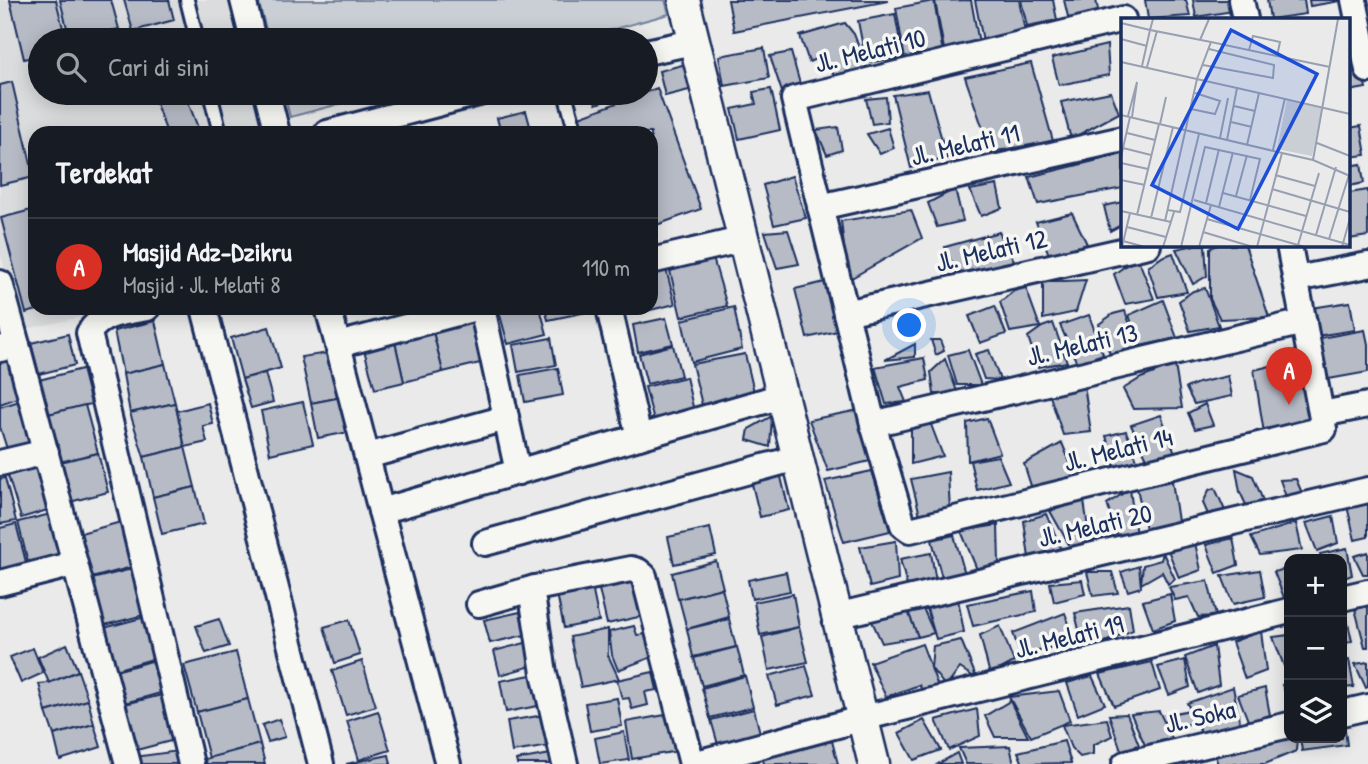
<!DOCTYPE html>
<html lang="id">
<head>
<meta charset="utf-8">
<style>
	body { margin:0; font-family:"Patrick Hand",sans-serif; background:#242831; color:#f1f3f6 }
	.controls { position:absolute; right:21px; bottom:21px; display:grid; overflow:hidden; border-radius:14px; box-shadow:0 4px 18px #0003 }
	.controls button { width:63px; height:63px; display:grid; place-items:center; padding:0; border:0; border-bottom:2px solid #363941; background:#171b24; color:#f1f3f6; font:35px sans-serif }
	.you { position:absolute; left:910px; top:326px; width:24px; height:24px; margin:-18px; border:5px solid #fff; border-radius:50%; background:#1a73e8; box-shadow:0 0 0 10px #1a73e833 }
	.badge { display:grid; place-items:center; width:46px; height:46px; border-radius:50%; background:#d93025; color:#fff; font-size:23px; font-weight:700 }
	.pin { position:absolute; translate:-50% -58px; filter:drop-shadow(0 2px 4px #0008) }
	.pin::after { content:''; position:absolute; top:37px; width:24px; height:21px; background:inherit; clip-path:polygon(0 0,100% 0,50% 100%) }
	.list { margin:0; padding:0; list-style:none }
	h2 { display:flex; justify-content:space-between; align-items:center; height:91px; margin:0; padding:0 28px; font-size:30px }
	h2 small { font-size:23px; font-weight:400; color:#9ea1a6 }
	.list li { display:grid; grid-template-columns:46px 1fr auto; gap:21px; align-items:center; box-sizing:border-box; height:98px; padding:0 28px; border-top:2px solid #363941 }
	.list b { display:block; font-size:26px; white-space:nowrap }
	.list p { margin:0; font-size:23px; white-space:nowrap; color:#9ea1a6 }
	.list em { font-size:23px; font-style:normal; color:#9ea1a6 }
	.icon { flex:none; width:38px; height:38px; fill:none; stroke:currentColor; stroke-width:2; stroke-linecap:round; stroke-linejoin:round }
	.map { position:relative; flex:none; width:1368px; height:764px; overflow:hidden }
	.search { position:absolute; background:#171b24; box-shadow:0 4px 18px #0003; left:28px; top:28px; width:630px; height:77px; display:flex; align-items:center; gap:18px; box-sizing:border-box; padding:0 24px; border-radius:38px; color:#9ea1a6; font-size:26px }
	.panel { position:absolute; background:#171b24; box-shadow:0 4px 18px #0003; left:28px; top:126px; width:630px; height:189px; border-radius:21px }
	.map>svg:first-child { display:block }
	.built { fill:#dadcde }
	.green { fill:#caced5; stroke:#727e9a; stroke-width:2 }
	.building { fill:#b6bbc6; stroke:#1b2f5e; stroke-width:2 }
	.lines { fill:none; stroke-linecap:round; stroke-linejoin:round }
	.service-casing { stroke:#1b2f5e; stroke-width:18 }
	.minor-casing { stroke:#1b2f5e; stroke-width:30 }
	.tertiary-casing { stroke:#1b2f5e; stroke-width:35 }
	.service { stroke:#f6f6f2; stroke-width:12 }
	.minor { stroke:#f6f6f2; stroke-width:24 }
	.tertiary { stroke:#f6f6f2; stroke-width:30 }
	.labels { text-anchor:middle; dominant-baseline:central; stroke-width:7; stroke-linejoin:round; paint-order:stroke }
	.street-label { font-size:26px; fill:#1b2f5e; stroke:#f6f6f2 }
	.inset-road { fill:none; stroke:#979fb1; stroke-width:2 }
	.view { fill:#1d4ed8; fill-opacity:0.15; stroke:#1d4ed8; stroke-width:3.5 }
	.inset-edge { fill:none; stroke:#1b2f5e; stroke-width:3.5 }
</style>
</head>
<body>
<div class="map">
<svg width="1368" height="764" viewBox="0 0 1368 764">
	<rect width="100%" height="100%" fill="#e9eae9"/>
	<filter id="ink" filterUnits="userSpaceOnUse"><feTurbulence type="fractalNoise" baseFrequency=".0143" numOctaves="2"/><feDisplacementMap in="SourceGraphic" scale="14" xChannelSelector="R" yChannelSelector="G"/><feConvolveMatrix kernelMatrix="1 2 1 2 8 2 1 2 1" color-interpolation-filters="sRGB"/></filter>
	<g filter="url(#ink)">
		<!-- built -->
		<path class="built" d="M 0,0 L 235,0 L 246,40 L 40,40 L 40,93 L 260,93 L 270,133 L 35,133 L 35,308 L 122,308 L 22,330 L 0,252 Z"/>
		<!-- green -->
		<g class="green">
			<path d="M 258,0 L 665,0 L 669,14 L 574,40 L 269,40 Z"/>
			<path d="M 284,93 L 381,93 L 290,117 Z"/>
		</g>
		<!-- building -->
		<g class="building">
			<path d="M 10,0 L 56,0 L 66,40 L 40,40 L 40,55 L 24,59 Z"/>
			<path d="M 60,0 L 111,0 L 119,29 L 70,40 Z"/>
			<path d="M 124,0 L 169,0 L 174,20 L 133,31 Z"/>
			<path d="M 728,0 L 888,0 L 888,1 L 734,31 Z"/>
			<path d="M 971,0 L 979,43 L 944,49 L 935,1 Z"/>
			<path d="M 975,0 L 1019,0 L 1025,32 L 983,41 Z"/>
			<path d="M 1021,0 L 1053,0 L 1057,20 L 1027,26 Z"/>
			<path d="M 1064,0 L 1096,0 L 1099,15 L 1069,21 Z"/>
			<path d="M 1145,0 L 1186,0 L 1190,16 L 1148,19 Z"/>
			<path d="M 1193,0 L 1231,0 L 1233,11 L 1196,17 Z"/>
			<path d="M 1267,0 L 1304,0 L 1306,14 L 1270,19 Z"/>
			<path d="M 1309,0 L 1341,0 L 1341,1 L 1310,6 Z"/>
			<path d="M 934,1 L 943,53 L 905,59 L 896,8 Z"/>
			<path d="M 895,14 L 903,57 L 866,63 L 858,21 Z"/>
			<path d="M 845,23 L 854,34 L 868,71 L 835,79 L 826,54 L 809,62 L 800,36 Z"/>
			<path d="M 1357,43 L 1366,88 L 1349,91 L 1349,44 Z"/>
			<path d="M 1107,45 L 1109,75 L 1059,85 L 1052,58 Z"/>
			<path d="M 764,48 L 769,78 L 724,86 L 719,56 Z"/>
			<path d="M 791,52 L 802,91 L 783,95 L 770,56 Z"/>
			<path d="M 1031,63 L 1053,141 L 991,152 L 965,77 Z"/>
			<path d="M 686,64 L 693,89 L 665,96 L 659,71 Z"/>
			<path d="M 12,82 L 34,177 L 0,185 L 0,85 Z"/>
			<path d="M 657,88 L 701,209 L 651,227 L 651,133 L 585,133 L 579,117 Z"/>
			<path d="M 771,89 L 780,130 L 739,139 L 732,109 L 756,104 L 753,92 Z"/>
			<path d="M 928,90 L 947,158 L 911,168 L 893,95 Z"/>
			<path d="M 1111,92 L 1119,113 L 1071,139 L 1061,102 Z"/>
			<path d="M 152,93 L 204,93 L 187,99 L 200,133 L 167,133 Z"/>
			<path d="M 592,93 L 628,93 L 596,104 Z"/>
			<path d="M 886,97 L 888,122 L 872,124 L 866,99 Z"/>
			<path d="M 526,111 L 532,133 L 501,133 L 497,118 Z"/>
			<path d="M 1361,126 L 1366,155 L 1349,157 L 1349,128 Z"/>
			<path d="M 838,127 L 842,150 L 827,155 L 816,130 Z"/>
			<path d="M 888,128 L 894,148 L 880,154 L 867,134 Z"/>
			<path d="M 1123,154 L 1123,188 L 1038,204 L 1029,177 Z"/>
			<path d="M 1361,164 L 1364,183 L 1349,186 L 1349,166 Z"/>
			<path d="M 792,176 L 806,218 L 774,225 L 763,185 Z"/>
			<path d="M 997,185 L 1002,208 L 981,216 L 970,190 Z"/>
			<path d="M 955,189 L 963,221 L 937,227 L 928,203 Z"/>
			<path d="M 1368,190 L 1368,236 L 1349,239 L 1349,193 Z"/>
			<path d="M 1123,202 L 1123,224 L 1110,231 L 1104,206 Z"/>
			<path d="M 35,209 L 35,308 L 45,308 L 26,313 L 1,218 Z"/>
			<path d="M 911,210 L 922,238 L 848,280 L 841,221 Z"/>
			<path d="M 1072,213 L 1087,244 L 1050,257 L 1036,222 Z"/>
			<path d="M 788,230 L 799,264 L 777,268 L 765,232 Z"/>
			<path d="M 999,232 L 1016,264 L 957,275 L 945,247 Z"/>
			<path d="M 1195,245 L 1205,245 L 1207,276 L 1193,284 L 1176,249 Z"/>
			<path d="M 1218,245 L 1245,245 L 1269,317 L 1220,319 L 1210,299 L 1210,248 Z"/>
			<path d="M 1173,253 L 1187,292 L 1158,297 L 1148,267 L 1162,257 Z"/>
			<path d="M 713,258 L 727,306 L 681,317 L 670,271 Z"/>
			<path d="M 1139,261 L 1154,299 L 1125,304 L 1114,274 L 1128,264 Z"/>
			<path d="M 665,265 L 675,304 L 638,313 L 637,308 L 651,308 L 651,268 Z"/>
			<path d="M 1086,280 L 1076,312 L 1043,319 L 1043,282 Z"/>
			<path d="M 825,282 L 837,331 L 807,338 L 795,289 Z"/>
			<path d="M 1026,288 L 1040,327 L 1010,332 L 1000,302 L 1014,291 Z"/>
			<path d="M 1205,288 L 1219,326 L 1190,331 L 1179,301 L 1193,291 Z"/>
			<path d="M 1163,300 L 1177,338 L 1140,346 L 1129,315 Z"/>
			<path d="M 1350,302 L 1355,330 L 1316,336 L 1311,308 Z"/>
			<path d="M 995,306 L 1006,334 L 980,343 L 969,316 Z"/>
			<path d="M 734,307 L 742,349 L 691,362 L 682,320 Z"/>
			<path d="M 498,308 L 540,308 L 547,334 L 508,344 Z"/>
			<path d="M 545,308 L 595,308 L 596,310 L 548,320 Z"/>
			<path d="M 1125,311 L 1139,349 L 1110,354 L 1099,324 L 1113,314 Z"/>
			<path d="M 1089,315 L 1103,354 L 1077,363 L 1060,325 Z"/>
			<path d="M 666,318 L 673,344 L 638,352 L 633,325 Z"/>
			<path d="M 155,321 L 165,364 L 123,374 L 114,331 Z"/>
			<path d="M 473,322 L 484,362 L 443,372 L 433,332 Z"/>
			<path d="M 1053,323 L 1067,362 L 1038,367 L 1028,337 L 1042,327 Z"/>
			<path d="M 269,327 L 281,368 L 242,379 L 231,338 Z"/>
			<path d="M 1365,330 L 1368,344 L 1368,372 L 1323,380 L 1315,339 Z"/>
			<path d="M 433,332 L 443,372 L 404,382 L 395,342 Z"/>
			<path d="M 68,334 L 75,365 L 39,374 L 31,343 Z"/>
			<path d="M 551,338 L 556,365 L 518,372 L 513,345 Z"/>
			<path d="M 931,340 L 940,340 L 944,351 L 936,355 Z"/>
			<path d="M 395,342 L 404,382 L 375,389 L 364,350 Z"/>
			<path d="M 915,344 L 915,357 L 885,360 Z"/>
			<path d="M 673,345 L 681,376 L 647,384 L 639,354 Z"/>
			<path d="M 968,350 L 981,385 L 957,385 L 948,355 Z"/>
			<path d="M 989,350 L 1000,380 L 984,379 L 975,354 Z"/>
			<path d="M 328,353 L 342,397 L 311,403 L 301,357 Z"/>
			<path d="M 745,354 L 755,396 L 703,409 L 692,364 Z"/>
			<path d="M 10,357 L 23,396 L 0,404 L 0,360 Z"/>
			<path d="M 924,358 L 928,380 L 900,387 L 906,402 L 886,404 L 875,367 Z"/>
			<path d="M 1303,358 L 1313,423 L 1264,433 L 1254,370 Z"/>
			<path d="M 945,359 L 958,394 L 934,394 L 931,372 Z"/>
			<path d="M 165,364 L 175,403 L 130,413 L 123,374 Z"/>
			<path d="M 1175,365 L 1182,408 L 1133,409 L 1123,389 L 1141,378 Z"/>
			<path d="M 558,368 L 563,395 L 525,402 L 520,375 Z"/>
			<path d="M 82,369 L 91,404 L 40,416 L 31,382 Z"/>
			<path d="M 265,373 L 273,402 L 251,408 L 242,379 Z"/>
			<path d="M 1228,376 L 1232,396 L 1194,404 L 1186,388 L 1198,383 Z"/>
			<path d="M 686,377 L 694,411 L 654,421 L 645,387 Z"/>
			<path d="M 1084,385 L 1091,432 L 1063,435 L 1050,396 Z"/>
			<path d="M 342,397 L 349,432 L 318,438 L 311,403 Z"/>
			<path d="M 26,399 L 40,442 L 8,452 L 0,427 L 0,407 Z"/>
			<path d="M 303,402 L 313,444 L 270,454 L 261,411 Z"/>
			<path d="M 175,403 L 185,447 L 144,457 L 130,413 Z"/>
			<path d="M 208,403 L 213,424 L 203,426 L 207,442 L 185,447 L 177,411 Z"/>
			<path d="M 1205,404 L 1213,425 L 1195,429 L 1188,413 Z"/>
			<path d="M 85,405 L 98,453 L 52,464 L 40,416 Z"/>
			<path d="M 859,410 L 874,460 L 828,471 L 809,420 Z"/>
			<path d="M 1161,415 L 1175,453 L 1149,463 L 1131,425 Z"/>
			<path d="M 772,416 L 770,447 L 747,440 L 749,429 Z"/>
			<path d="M 987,418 L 1000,453 L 968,461 L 967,423 Z"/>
			<path d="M 930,422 L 943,456 L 911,464 L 911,427 Z"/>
			<path d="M 1126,431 L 1139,465 L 1115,467 L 1106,436 Z"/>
			<path d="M 1062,443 L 1079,484 L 1034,495 L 1024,464 Z"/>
			<path d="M 185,447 L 195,487 L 153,497 L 144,457 Z"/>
			<path d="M 98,453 L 108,492 L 66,503 L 56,463 Z"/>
			<path d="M 998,456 L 1009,482 L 977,490 L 970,461 Z"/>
			<path d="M 41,465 L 54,508 L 21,518 L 8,476 Z"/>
			<path d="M 1236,469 L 1253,476 L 1264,503 L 1247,507 L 1240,492 Z"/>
			<path d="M 872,471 L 890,531 L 844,542 L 825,481 Z"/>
			<path d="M 948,472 L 950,512 L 921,519 L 911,479 Z"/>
			<path d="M 780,473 L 789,510 L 760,517 L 751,480 Z"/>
			<path d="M 5,478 L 16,521 L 0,524 L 0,479 Z"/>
			<path d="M 1296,479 L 1305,500 L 1289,505 L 1280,480 Z"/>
			<path d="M 1172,481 L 1179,528 L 1146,529 L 1137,488 Z"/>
			<path d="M 195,487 L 204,524 L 162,534 L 153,497 Z"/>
			<path d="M 1215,488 L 1227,515 L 1210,519 L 1203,503 L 1209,490 Z"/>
			<path d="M 1130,489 L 1136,536 L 1118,538 L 1107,504 Z"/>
			<path d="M 1084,501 L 1091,548 L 1072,550 L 1050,511 Z"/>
			<path d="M 1368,501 L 1368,537 L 1355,540 L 1347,506 Z"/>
			<path d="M 55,513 L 66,557 L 29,566 L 18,522 Z"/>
			<path d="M 1046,514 L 1062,550 L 1029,558 L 1024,521 Z"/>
			<path d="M 1333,516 L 1338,543 L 1317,551 L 1306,523 Z"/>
			<path d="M 121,522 L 132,567 L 88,579 L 77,534 Z"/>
			<path d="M 1296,523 L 1302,550 L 1260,555 L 1251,537 Z"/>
			<path d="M 16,524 L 27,566 L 0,573 L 0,528 Z"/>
			<path d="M 998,525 L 999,564 L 978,572 L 961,531 Z"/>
			<path d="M 710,528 L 716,555 L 674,564 L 668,537 Z"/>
			<path d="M 954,535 L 965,574 L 943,582 L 932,540 Z"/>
			<path d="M 1233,538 L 1238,565 L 1217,573 L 1206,545 Z"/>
			<path d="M 896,541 L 898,580 L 870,587 L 860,547 Z"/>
			<path d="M 1195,543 L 1201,570 L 1179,578 L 1168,550 Z"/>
			<path d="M 1347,548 L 1352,575 L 1342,579 L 1342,559 L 1322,559 L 1320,554 Z"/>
			<path d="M 1368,552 L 1368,574 L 1363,574 L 1354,556 Z"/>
			<path d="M 931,553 L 937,587 L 909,593 L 900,559 Z"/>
			<path d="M 1163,553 L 1175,579 L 1168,584 L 1162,572 L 1141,584 L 1143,565 L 1161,560 Z"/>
			<path d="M 716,561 L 723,588 L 678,599 L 672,573 Z"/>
			<path d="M 1139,566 L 1141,587 L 1128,591 L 1121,572 Z"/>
			<path d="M 1289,568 L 1289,599 L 1285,600 L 1274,572 Z"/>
			<path d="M 132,569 L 144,615 L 101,626 L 88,580 Z"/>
			<path d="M 1260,570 L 1265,597 L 1233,604 L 1222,576 Z"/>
			<path d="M 786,572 L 790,591 L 752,599 L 748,580 Z"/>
			<path d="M 1087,572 L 1112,572 L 1118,593 L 1093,596 Z"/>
			<path d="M 634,579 L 643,616 L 607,624 L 598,585 Z"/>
			<path d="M 1082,580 L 1085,594 L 1054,602 L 1050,583 Z"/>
			<path d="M 1208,581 L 1216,616 L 1198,617 L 1189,597 L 1175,600 L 1169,587 Z"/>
			<path d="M 591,582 L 599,621 L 564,628 L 556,589 Z"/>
			<path d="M 722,588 L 729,617 L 687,629 L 679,599 Z"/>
			<path d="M 1033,591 L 1036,612 L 973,626 L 967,604 Z"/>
			<path d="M 793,594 L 799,627 L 760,635 L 754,602 Z"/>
			<path d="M 1170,594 L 1175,621 L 1153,629 L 1143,601 Z"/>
			<path d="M 958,599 L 964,632 L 936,639 L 926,605 Z"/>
			<path d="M 1129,605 L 1133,630 L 1084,651 L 1075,613 Z"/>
			<path d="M 922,606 L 934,633 L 918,637 L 907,609 Z"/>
			<path d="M 1368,606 L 1368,647 L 1365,647 L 1355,609 Z"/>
			<path d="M 907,609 L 918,637 L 882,643 L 870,617 Z"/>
			<path d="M 520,612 L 525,635 L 490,643 L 484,620 Z"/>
			<path d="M 1065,613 L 1076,642 L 1020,654 L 1013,633 Z"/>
			<path d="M 1346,615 L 1352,641 L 1342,645 L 1342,616 Z"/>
			<path d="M 145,617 L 156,658 L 111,671 L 100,629 Z"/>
			<path d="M 219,619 L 229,646 L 206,653 L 196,626 Z"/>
			<path d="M 729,619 L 736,647 L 693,657 L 687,629 Z"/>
			<path d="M 349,620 L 360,655 L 335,663 L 324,627 Z"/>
			<path d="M 634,626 L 637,635 L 647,634 L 655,656 L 618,670 L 612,655 L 609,632 Z"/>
			<path d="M 1000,626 L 1014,662 L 990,675 L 980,635 Z"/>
			<path d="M 799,627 L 808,662 L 769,670 L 762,637 Z"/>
			<path d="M 608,629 L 608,655 L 619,679 L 581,687 L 570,637 Z"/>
			<path d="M 1261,631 L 1266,671 L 1245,679 L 1232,642 Z"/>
			<path d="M 1289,635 L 1289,665 L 1284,666 L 1273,637 Z"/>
			<path d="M 961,640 L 977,679 L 960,668 L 946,687 L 931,668 L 933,646 Z"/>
			<path d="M 529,642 L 535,665 L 500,675 L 494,651 Z"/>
			<path d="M 67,644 L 78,671 L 49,683 L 38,657 Z"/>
			<path d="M 922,644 L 940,692 L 927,697 L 919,685 L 886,697 L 870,662 Z"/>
			<path d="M 1214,646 L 1219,685 L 1198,693 L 1185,657 Z"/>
			<path d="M 737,647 L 744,675 L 702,686 L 694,658 Z"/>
			<path d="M 33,648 L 43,673 L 21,683 L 10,657 Z"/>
			<path d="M 236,652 L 248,699 L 197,712 L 184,665 Z"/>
			<path d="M 155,660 L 164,692 L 121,704 L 112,672 Z"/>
			<path d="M 1185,660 L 1190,687 L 1169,695 L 1158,667 Z"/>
			<path d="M 1349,660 L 1354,687 L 1342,688 L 1342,662 Z"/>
			<path d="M 362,661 L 376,706 L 346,715 L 332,671 Z"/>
			<path d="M 1152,662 L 1160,690 L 1114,706 L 1100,674 Z"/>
			<path d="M 1368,662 L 1368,687 L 1366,688 L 1355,664 Z"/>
			<path d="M 806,666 L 815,695 L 777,705 L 769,676 Z"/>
			<path d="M 78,671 L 88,700 L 46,712 L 39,684 L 49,683 Z"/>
			<path d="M 653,672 L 657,690 L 645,692 L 648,705 L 632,709 L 629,698 L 622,699 L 617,680 Z"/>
			<path d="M 536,674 L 543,705 L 506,712 L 500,681 Z"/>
			<path d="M 745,676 L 753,707 L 710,718 L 702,688 Z"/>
			<path d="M 1092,676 L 1105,704 L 1078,715 L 1067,683 Z"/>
			<path d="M 1289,681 L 1289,701 L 1282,685 Z"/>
			<path d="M 1233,687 L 1240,723 L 1203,736 L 1187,703 Z"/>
			<path d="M 1265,688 L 1270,715 L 1249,723 L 1238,695 Z"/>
			<path d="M 1059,691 L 1070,721 L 1031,737 L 1009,697 Z"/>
			<path d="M 166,694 L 178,739 L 133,751 L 121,705 Z"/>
			<path d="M 617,698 L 622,726 L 590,731 L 585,703 Z"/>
			<path d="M 248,699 L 260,744 L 209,758 L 197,712 Z"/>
			<path d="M 88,700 L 94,724 L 54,735 L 46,712 Z"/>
			<path d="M 1010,701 L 1028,737 L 995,737 L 985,716 Z"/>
			<path d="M 754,709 L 761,737 L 719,748 L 711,720 Z"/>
			<path d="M 977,709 L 980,736 L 949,750 L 936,720 Z"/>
			<path d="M 1190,710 L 1193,722 L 1173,731 L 1165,715 Z"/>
			<path d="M 378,711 L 390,750 L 359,760 L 347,721 Z"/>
			<path d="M 1159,711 L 1172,738 L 1145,745 L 1131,714 Z"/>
			<path d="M 671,714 L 678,751 L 632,759 L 626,722 Z"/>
			<path d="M 1127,714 L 1139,745 L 1121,750 L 1109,715 Z"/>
			<path d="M 545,715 L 550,746 L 512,752 L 507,721 Z"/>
			<path d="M 279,719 L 285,737 L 268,742 L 262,725 Z"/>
			<path d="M 1107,719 L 1112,736 L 1093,745 L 1093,754 L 1080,757 L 1071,748 L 1062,725 Z"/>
			<path d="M 924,720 L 941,750 L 914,760 L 899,733 Z"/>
			<path d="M 1344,723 L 1347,745 L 1302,751 L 1300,738 L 1342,738 L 1342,724 Z"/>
			<path d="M 94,724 L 101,747 L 60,760 L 54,735 Z"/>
			<path d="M 624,732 L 629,760 L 600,764 L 595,738 Z"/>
			<path d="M 1289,735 L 1289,738 L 1297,738 L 1296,751 L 1265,764 L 1218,764 L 1214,753 Z"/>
			<path d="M 832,741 L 838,764 L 764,764 L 763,759 Z"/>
			<path d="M 1064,741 L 1071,763 L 1023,764 L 1018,752 Z"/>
			<path d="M 260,744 L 265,764 L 206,764 L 205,759 Z"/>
			<path d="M 1010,746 L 1014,764 L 966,764 L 959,748 Z"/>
			<path d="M 178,751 L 181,764 L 137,764 L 134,757 Z"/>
			<path d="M 557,753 L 559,764 L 517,764 L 516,760 Z"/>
			<path d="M 957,753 L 961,764 L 938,764 Z"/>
			<path d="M 389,755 L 391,764 L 346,764 Z"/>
		</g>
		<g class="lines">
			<!-- service casing -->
			<g class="service-casing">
				<g id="service">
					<path d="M 187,0 L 197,40"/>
					<path d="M 210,93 L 220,133"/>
					<path d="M 565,93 L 576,133"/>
				</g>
			</g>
			<!-- minor casing -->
			<g class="minor-casing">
				<g id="minor">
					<path d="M 243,0 L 253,40"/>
					<path d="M 1241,0 L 1245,19"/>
					<path d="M 1354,0 L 1368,70"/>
					<path d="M 1123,19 L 794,99 L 873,424 L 903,525 L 910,530 L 1324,429 L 1289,245"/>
					<path d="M 646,52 L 693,42"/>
					<path d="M 267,93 L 277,133"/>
					<path d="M 327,133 L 479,93"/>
					<path d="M 820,207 L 1123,139"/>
					<path d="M 651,261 L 745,239"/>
					<path d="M 1296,279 L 1368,265"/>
					<path d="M 0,283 L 17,345"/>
					<path d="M 147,308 C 126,312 100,313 89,333 L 191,764"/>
					<path d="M 204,308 L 321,764"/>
					<path d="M 328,308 L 338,345"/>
					<path d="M 482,308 L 518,472"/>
					<path d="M 609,308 L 639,437"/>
					<path d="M 846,313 L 1148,245"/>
					<path d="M 0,349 L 17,345 L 128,764"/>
					<path d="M 1322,414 L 1368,405"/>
					<path d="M 873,424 L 1304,322"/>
					<path d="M 367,456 L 506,418"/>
					<path d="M 0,463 L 46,452"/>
					<path d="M 381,511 L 338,345 L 476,308"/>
					<path d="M 485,543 L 797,458"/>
					<path d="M 0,583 L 74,564"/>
					<path d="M 1342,598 L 1368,592"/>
					<path d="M 479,604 L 535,588"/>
					<path d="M 836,616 L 1368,490"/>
					<path d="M 1342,713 L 1368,707"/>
					<path d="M 448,764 L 381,511 L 782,396"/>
					<path d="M 565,764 L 544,673 L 532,595 L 535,588 L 631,569 L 638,571 L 644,576 L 692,764"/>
					<path d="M 693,764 L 875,715 L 1289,611"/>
					<path d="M 1125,764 L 1289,725"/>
				</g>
			</g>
			<!-- tertiary casing -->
			<g class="tertiary-casing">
				<path id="tertiary" d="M 684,0 L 874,764"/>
			</g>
			<!-- service -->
			<use href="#service" class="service"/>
			<!-- minor -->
			<use href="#minor" class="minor"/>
			<!-- tertiary -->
			<use href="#tertiary" class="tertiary"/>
		</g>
	</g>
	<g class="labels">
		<!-- street labels -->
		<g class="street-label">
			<text transform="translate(870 50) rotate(-14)">Jl. Melati 10</text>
			<text transform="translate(965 144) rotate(-13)">Jl. Melati 11</text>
			<text transform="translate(991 250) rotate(-13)">Jl. Melati 12</text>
			<text transform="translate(1082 344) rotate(-13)">Jl. Melati 13</text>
			<text transform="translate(1118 449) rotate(-14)">Jl. Melati 14</text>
			<text transform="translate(1095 525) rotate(-13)">Jl. Melati 20</text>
			<text transform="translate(1069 636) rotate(-14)">Jl. Melati 19</text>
			<text transform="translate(1200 716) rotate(-13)">Jl. Soka</text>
		</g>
	</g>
	<!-- overview -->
	<g transform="translate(1121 18)">
		<rect width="229" height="229" fill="#e9eae9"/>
		<path d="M 166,82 L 201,90 L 191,138 L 156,131 Z" fill="#caced5"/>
		<path class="inset-road" d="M 0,5 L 29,12 L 32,1M 0,21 L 26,28M 79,22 L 88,1M 90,24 L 156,38 L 159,24 L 132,18 L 128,32M 156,38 L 209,49M 0,44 L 116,70 L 106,122M 82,47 L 152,60 L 153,47 L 88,31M 21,48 L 29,12 L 90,24 L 76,61 L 44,203M 26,49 L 36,13M 116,70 L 138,75 L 126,127M 138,75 L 229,96M 113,88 L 134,93M 70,91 L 94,96 L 99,83 L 74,75M 0,97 L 161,135M 7,98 L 16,64 L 11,99M 110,104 L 131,109M 39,106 L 45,79M 6,115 L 34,122M 99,120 L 107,80M 196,125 L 229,138M 2,130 L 30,137M 152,132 L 164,80M 0,139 L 9,99M 192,142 L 229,158M 0,145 L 27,151M 154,157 L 194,168M 0,162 L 24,167M 151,171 L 229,194M 102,175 L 185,198M 115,178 L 126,137M 73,182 L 229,227M 85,185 L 98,131M 98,189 L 112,134M 47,192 L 59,194 L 78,116M 0,193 L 50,204M 16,197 L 38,106M 30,200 L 52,109M 86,201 L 184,229M 6,209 L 45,219M 82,214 L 132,229M 195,217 L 215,149M 208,221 L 228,157M 2,223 L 24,229M 177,227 L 198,155M 1,229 L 9,195M 42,229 L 53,194M 60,229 L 84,129 L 139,141 L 129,182M 78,229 L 90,187M 136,229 L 161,135 L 192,142 L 217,1M 221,229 L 229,200"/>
		<path class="view" d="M 110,12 L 196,56 L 117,211 L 31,167 Z"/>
		<rect width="229" height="229" class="inset-edge"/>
	</g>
</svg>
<div class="controls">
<button>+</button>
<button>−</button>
<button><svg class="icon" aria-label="layers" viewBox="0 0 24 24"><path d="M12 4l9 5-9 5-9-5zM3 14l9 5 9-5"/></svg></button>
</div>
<div class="you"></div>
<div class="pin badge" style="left:1289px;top:405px">A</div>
<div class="search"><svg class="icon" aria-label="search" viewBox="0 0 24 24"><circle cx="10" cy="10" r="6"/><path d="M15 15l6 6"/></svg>Cari di sini</div>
<section class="panel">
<h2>Terdekat<small></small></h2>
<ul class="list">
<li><span class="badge">A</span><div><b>Masjid Adz-Dzikru</b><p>Masjid · Jl. Melati 8</p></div><em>110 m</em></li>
</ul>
</section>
</div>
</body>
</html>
